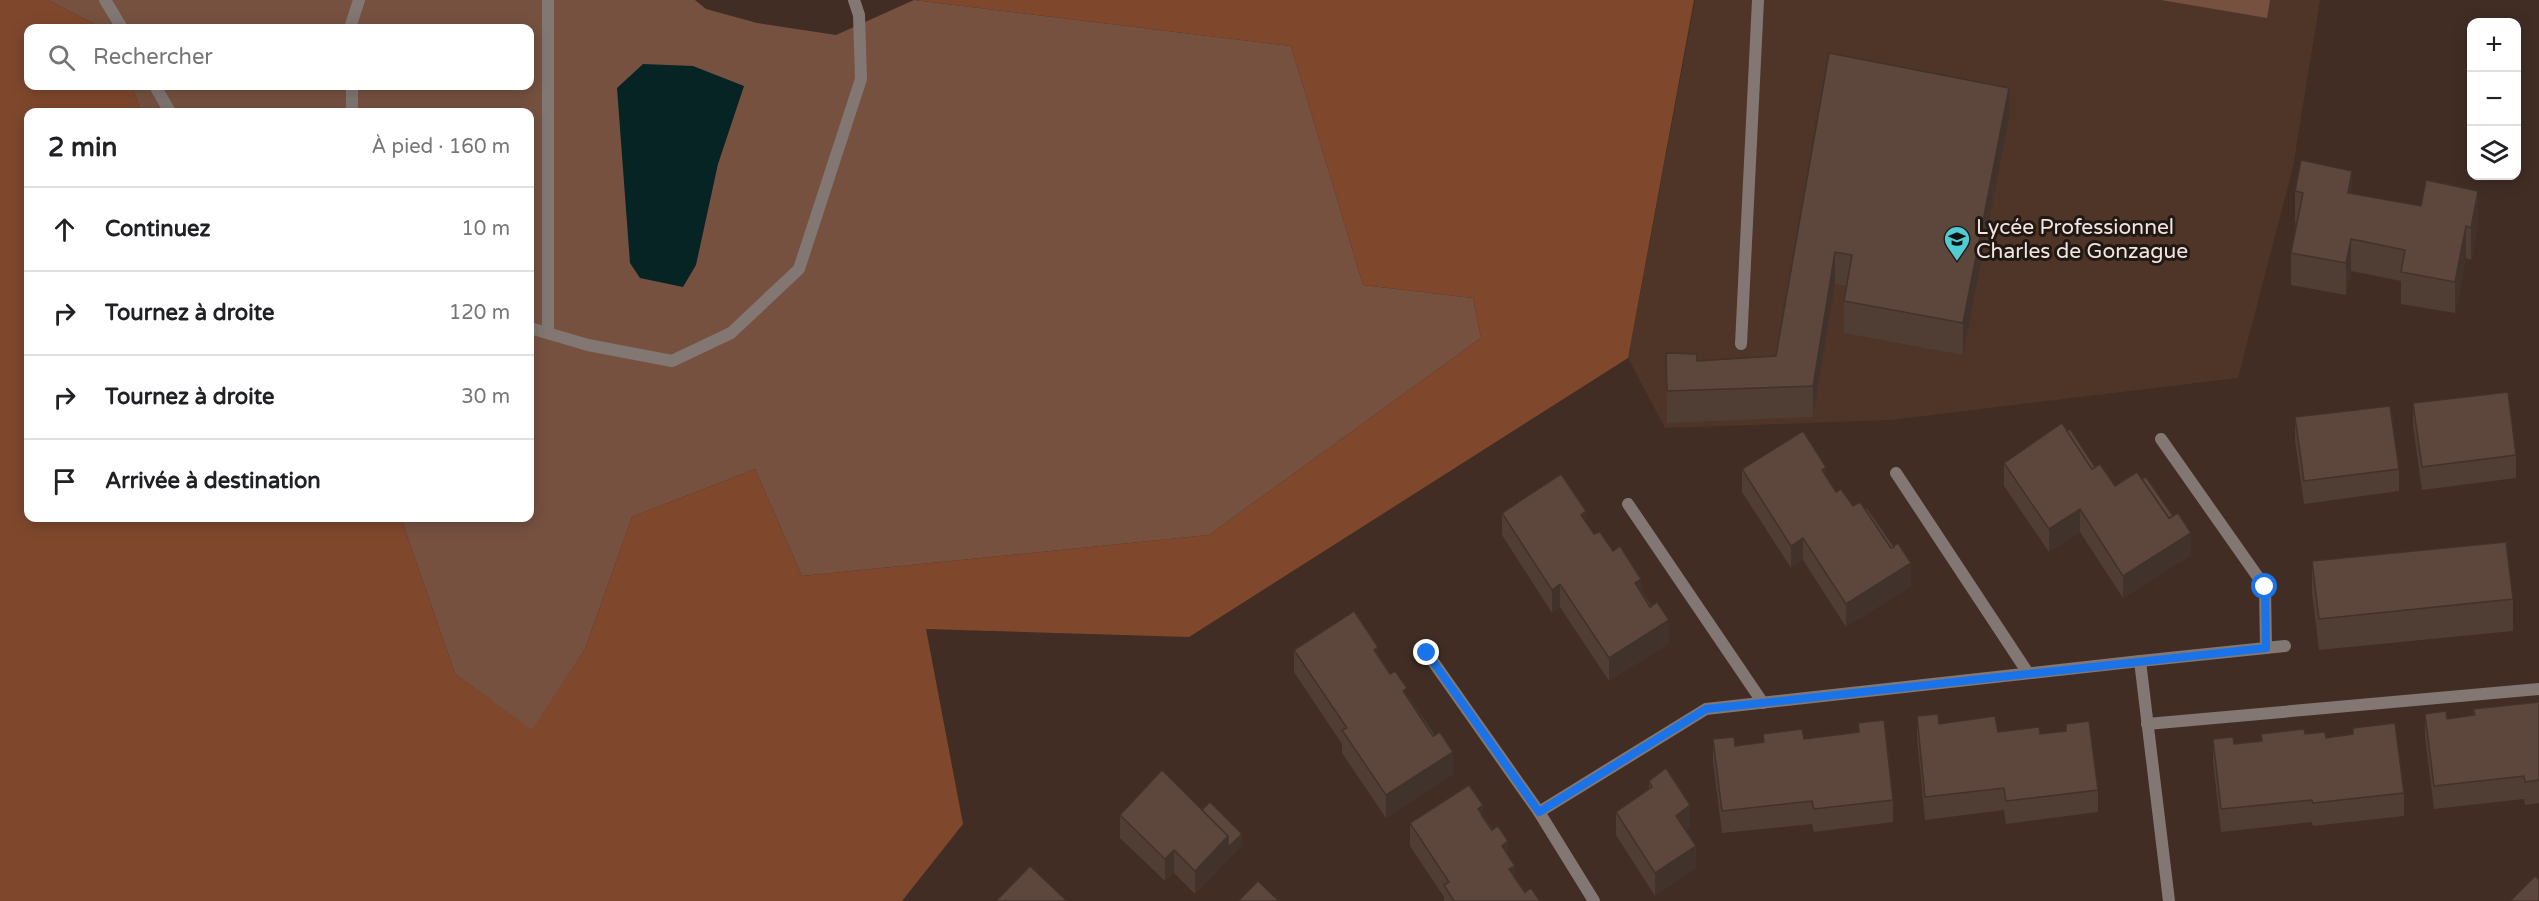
<!DOCTYPE html>
<html lang="fr">
<head>
<meta charset="utf-8">
<style>
	body { margin:0; font-family:"Varela Round",sans-serif; background:#f6f6f6; color:#202124 }
	.controls { position:absolute; right:18px; top:18px; display:grid; overflow:hidden; border-radius:12px; box-shadow:0 3px 15px #0003 }
	.controls button { width:54px; height:54px; display:grid; place-items:center; padding:0; border:0; border-bottom:2px solid #e0e0e0; background:#fff; color:#202124; font:30px sans-serif }
	.stop { position:absolute; width:18px; height:18px; margin:-14px; border:4px solid #1a73e8; border-radius:50%; background:#fff }
	.stop.end { background:#1a73e8; border-color:#fff; box-shadow:0 2px 6px #0008 }
	.list { margin:0; padding:0; list-style:none }
	h2 { display:flex; justify-content:space-between; align-items:center; height:78px; margin:0; padding:0 24px; font-size:26px }
	h2 small { font-size:20px; font-weight:400; color:#757577 }
	.list li { display:grid; grid-template-columns:39px 1fr auto; gap:18px; align-items:center; box-sizing:border-box; height:84px; padding:0 24px; border-top:2px solid #e0e0e0 }
	.list b { display:block; font-size:22px; white-space:nowrap }
	.list em { font-size:20px; font-style:normal; color:#757577 }
	.icon { flex:none; width:33px; height:33px; fill:none; stroke:currentColor; stroke-width:2; stroke-linecap:round; stroke-linejoin:round }
	.map { position:relative; flex:none; width:2539px; height:901px; overflow:hidden }
	.search { position:absolute; background:#fff; box-shadow:0 3px 15px #0003; left:24px; top:24px; width:510px; height:66px; display:flex; align-items:center; gap:15px; box-sizing:border-box; padding:0 21px; border-radius:12px; color:#757577; font-size:22px }
	.panel { position:absolute; background:#fff; box-shadow:0 3px 15px #0003; left:24px; top:108px; width:510px; height:414px; border-radius:12px }
	.map>svg:first-child { display:block }
	.built { fill:#4e3528 }
	.green { fill:#765140 }
	.forest { fill:#7f482d }
	.water { fill:#072425 }
	.lines { fill:none; stroke-linecap:round; stroke-linejoin:round }
	.lane { stroke:#827772; stroke-width:12 }
	.street { stroke:#827772; stroke-width:12 }
	.wall { fill:#503d34 }
	.shaded-wall { fill:#41322b }
	.building { fill:#5d473d; stroke:#41322b; stroke-width:1.5 }
	.route { stroke:#1a73e8; stroke-width:8 }
	.labels { text-anchor:middle; dominant-baseline:central; stroke-width:6; stroke-linejoin:round; paint-order:stroke }
	.poi-label { font-size:21px; fill:#f2e5df; stroke:#211813; text-anchor:start }
</style>
</head>
<body>
<div class="map">
<svg width="2539" height="901" viewBox="0 0 2539 901">
	<rect width="100%" height="100%" fill="#412d24"/>
	<!-- built -->
	<path class="built" d="M 1695,0 L 2320,0 L 2293,167 L 2238,378 L 1890,420 L 1665,428 L 1628,358 Z"/>
	<!-- green -->
	<g class="green">
		<path d="M 48,0 L 695,0 L 706,9 L 757,23 L 836,35 L 914,0 L 1291,46 L 1363,285 L 1473,298 L 1481,338 L 1209,535 L 802,576 L 755,469 L 632,517 L 585,649 L 532,731 L 455,674 L 401,518 L 530,518 L 530,112 L 141,112 L 132,86 L 530,86 L 530,28 L 102,28 Z"/>
		<path d="M 2161,0 L 2270,0 L 2267,18 Z"/>
	</g>
	<!-- forest -->
	<path class="forest" d="M 0,0 L 48,0 L 102,28 L 28,28 L 28,86 L 132,86 L 141,112 L 28,112 L 28,518 L 401,518 L 455,674 L 532,730 L 585,649 L 632,517 L 755,469 L 802,576 L 1209,535 L 1481,338 L 1473,298 L 1363,285 L 1291,46 L 914,0 L 1694,0 L 1628,358 L 1189,637 L 926,629 L 963,824 L 902,901 L 0,901 Z"/>
	<!-- water -->
	<path class="water" d="M 643,64 L 693,66 L 744,86 L 718,164 L 696,265 L 683,287 L 640,278 L 630,263 L 617,88 Z"/>
	<g class="lines">
		<!-- lane -->
		<g class="lane">
			<path d="M 105,0 L 122,28"/>
			<path d="M 548,0 L 548,333"/>
			<path d="M 350,28 L 359,0"/>
			<path d="M 155,86 L 170,112"/>
			<path d="M 352,86 L 352,112"/>
			<path d="M 530,328 L 588,345 L 672,361 L 731,333 L 799,269 L 861,79 L 859,15 L 854,0"/>
			<path d="M 1741,344 L 1758,0"/>
			<path d="M 2161,439 L 2265,587 L 2266,648"/>
			<path d="M 1896,473 L 2028,673"/>
			<path d="M 1628,504 L 1763,703"/>
		</g>
		<!-- street -->
		<g class="street">
			<path d="M 1427,653 L 1539,812"/>
			<path d="M 2140,661 L 2285,646"/>
			<path d="M 2147,724 L 2539,689"/>
			<path d="M 1594,901 L 1539,812 L 1706,709 L 2140,661 L 2169,901"/>
		</g>
	</g>
	<!-- wall -->
	<g class="wall">
		<path d="M 1829,53 L 2009,119 L 1963,355 L 1844,333 L 1844,301 L 1847,286 L 1835,284 L 1813,417 L 1667,423 L 1666,353 L 1697,361 L 1776,356 Z"/>
		<path d="M 2295,191 L 2352,193 L 2478,222 L 2471,260 L 2466,258 L 2455,313 L 2401,304 L 2401,281 L 2351,271 L 2346,295 L 2291,285 L 2291,253 L 2297,223 L 2295,223 Z"/>
		<path d="M 2413,403 L 2516,455 L 2516,478 L 2422,490 L 2413,426 Z"/>
		<path d="M 2295,417 L 2399,469 L 2399,491 L 2304,504 L 2295,440 Z"/>
		<path d="M 2067,431 L 2095,467 L 2191,555 L 2123,598 L 2080,532 L 2049,552 L 2004,486 L 2004,463 Z"/>
		<path d="M 1742,469 L 1826,477 L 1836,492 L 1911,586 L 1846,627 L 1803,560 L 1791,568 L 1742,492 Z"/>
		<path d="M 1502,513 L 1586,522 L 1594,534 L 1641,589 L 1669,643 L 1609,681 L 1560,607 L 1552,613 L 1502,535 Z"/>
		<path d="M 2312,561 L 2513,599 L 2513,631 L 2319,650 L 2312,593 Z"/>
		<path d="M 1294,650 L 1378,656 L 1407,697 L 1453,774 L 1386,818 L 1342,753 L 1342,744 L 1294,672 Z"/>
		<path d="M 2539,702 L 2539,803 L 2525,805 L 2524,799 L 2434,809 L 2425,737 L 2425,714 L 2447,719 L 2473,715 L 2473,709 Z"/>
		<path d="M 1917,716 L 1939,724 L 1998,732 L 2040,734 L 2066,731 L 2066,724 L 2098,790 L 2098,812 L 2006,824 L 2004,810 L 1925,820 L 1917,738 Z"/>
		<path d="M 1858,723 L 1893,800 L 1893,822 L 1814,832 L 1812,824 L 1722,833 L 1713,762 L 1713,739 L 1735,746 L 1763,742 L 1763,734 L 1804,739 L 1858,732 Z"/>
		<path d="M 2305,734 L 2326,738 L 2404,793 L 2404,816 L 2313,826 L 2312,822 L 2221,832 L 2213,762 L 2213,739 L 2234,744 Z"/>
		<path d="M 1649,781 L 1690,828 L 1686,831 L 1696,868 L 1655,896 L 1616,835 L 1616,812 L 1649,789 Z"/>
		<path d="M 1202,810 L 1242,845 L 1195,894 L 1174,873 L 1165,881 L 1120,838 L 1120,815 Z"/>
		<path d="M 1483,816 L 1508,855 L 1515,877 L 1525,891 L 1540,901 L 1444,901 L 1444,897 L 1410,846 L 1410,823 Z"/>
	</g>
	<!-- shaded-wall -->
	<g class="shaded-wall">
		<path d="M 2009,88 L 2009,119 L 1963,355 L 1963,323 Z"/>
		<path d="M 2352,171 L 2352,203 L 2348,193 Z"/>
		<path d="M 2478,191 L 2478,222 L 2471,260 L 2471,228 Z"/>
		<path d="M 2466,226 L 2466,258 L 2455,313 L 2455,282 Z"/>
		<path d="M 2351,239 L 2351,271 L 2346,295 L 2346,263 Z"/>
		<path d="M 1835,252 L 1835,284 L 1813,417 L 1813,386 Z"/>
		<path d="M 1826,467 L 1826,488 L 1822,470 Z"/>
		<path d="M 2080,509 L 2080,532 L 2049,552 L 2049,529 Z"/>
		<path d="M 1586,511 L 1586,533 L 1581,515 Z"/>
		<path d="M 2191,533 L 2191,555 L 2123,598 L 2123,576 Z"/>
		<path d="M 1803,538 L 1803,560 L 1791,568 L 1791,546 Z"/>
		<path d="M 1911,563 L 1911,586 L 1846,627 L 1846,604 Z"/>
		<path d="M 1641,579 L 1641,601 L 1635,583 Z"/>
		<path d="M 1560,584 L 1560,607 L 1552,613 L 1552,590 Z"/>
		<path d="M 1669,620 L 1669,643 L 1609,681 L 1609,658 Z"/>
		<path d="M 1378,647 L 1378,667 L 1374,650 Z"/>
		<path d="M 1453,752 L 1453,774 L 1386,818 L 1386,795 Z"/>
		<path d="M 1483,805 L 1483,828 L 1478,809 Z"/>
		<path d="M 1690,805 L 1690,828 L 1676,838 L 1676,816 Z"/>
		<path d="M 1242,834 L 1242,845 L 1195,894 L 1195,871 L 1228,836 Z"/>
		<path d="M 1508,841 L 1508,864 L 1502,846 Z"/>
		<path d="M 1696,846 L 1696,868 L 1655,896 L 1655,873 Z"/>
		<path d="M 1174,850 L 1174,873 L 1165,881 L 1165,859 Z"/>
		<path d="M 1515,866 L 1515,889 L 1509,869 Z"/>
	</g>
	<!-- building -->
	<g class="building">
		<path d="M 1829,53 L 2009,88 L 1963,323 L 1844,301 L 1852,255 L 1835,252 L 1813,386 L 1667,391 L 1666,353 L 1697,354 L 1697,361 L 1776,356 Z"/>
		<path d="M 2301,160 L 2352,171 L 2348,193 L 2421,206 L 2426,180 L 2478,191 L 2471,228 L 2466,226 L 2455,282 L 2401,272 L 2405,250 L 2351,239 L 2346,263 L 2291,253 L 2303,193 L 2295,191 Z"/>
		<path d="M 2508,392 L 2516,455 L 2422,467 L 2413,403 Z"/>
		<path d="M 2390,406 L 2399,469 L 2304,481 L 2295,417 Z"/>
		<path d="M 2062,423 L 2092,469 L 2100,464 L 2115,486 L 2137,472 L 2169,518 L 2178,513 L 2191,533 L 2123,576 L 2080,509 L 2049,529 L 2004,463 Z"/>
		<path d="M 2070,429 L 2095,467 L 2092,469 L 2067,431 Z"/>
		<path d="M 1803,431 L 1826,467 L 1822,470 L 1836,492 L 1841,489 L 1853,506 L 1860,502 L 1891,548 L 1898,543 L 1911,563 L 1846,604 L 1803,538 L 1791,546 L 1742,469 Z"/>
		<path d="M 1561,474 L 1586,511 L 1581,515 L 1594,534 L 1600,532 L 1613,551 L 1620,546 L 1641,579 L 1635,583 L 1650,607 L 1657,602 L 1669,620 L 1609,658 L 1560,584 L 1552,590 L 1502,513 Z"/>
		<path d="M 2146,477 L 2173,516 L 2169,518 L 2142,479 Z"/>
		<path d="M 1867,508 L 1894,547 L 1891,548 L 1865,509 Z"/>
		<path d="M 2506,542 L 2513,599 L 2319,619 L 2312,561 Z"/>
		<path d="M 1641,589 L 1652,606 L 1650,607 L 1640,590 Z"/>
		<path d="M 1354,611 L 1378,647 L 1374,650 L 1390,674 L 1395,671 L 1407,688 L 1403,691 L 1433,736 L 1440,732 L 1453,752 L 1386,795 L 1342,730 L 1347,728 L 1294,650 Z"/>
		<path d="M 1409,697 L 1435,735 L 1433,736 L 1408,698 Z"/>
		<path d="M 2539,702 L 2539,780 L 2525,782 L 2524,776 L 2434,786 L 2425,714 L 2446,711 L 2447,719 L 2475,715 L 2473,709 Z"/>
		<path d="M 1938,714 L 1939,724 L 1995,716 L 1998,732 L 2039,727 L 2040,734 L 2066,731 L 2066,724 L 2089,721 L 2098,790 L 2006,801 L 2004,788 L 1925,797 L 1917,716 Z"/>
		<path d="M 1884,720 L 1893,800 L 1814,809 L 1812,801 L 1722,811 L 1713,739 L 1734,737 L 1735,746 L 1764,742 L 1763,734 L 1802,729 L 1804,739 L 1859,732 L 1858,723 Z"/>
		<path d="M 2395,723 L 2404,793 L 2313,803 L 2312,800 L 2221,809 L 2213,739 L 2233,737 L 2234,744 L 2262,741 L 2261,734 L 2304,729 L 2305,734 L 2325,732 L 2326,738 L 2353,734 L 2353,728 Z"/>
		<path d="M 1666,768 L 1690,805 L 1676,816 L 1696,846 L 1655,873 L 1616,812 L 1652,787 L 1649,781 Z"/>
		<path d="M 1162,770 L 1228,836 L 1195,871 L 1174,850 L 1165,859 L 1120,815 Z"/>
		<path d="M 1469,785 L 1483,805 L 1478,809 L 1492,830 L 1498,826 L 1508,841 L 1502,846 L 1515,866 L 1509,869 L 1525,892 L 1531,888 L 1540,901 L 1454,901 L 1444,885 L 1449,882 L 1410,823 Z"/>
		<path d="M 1210,802 L 1242,834 L 1228,847 L 1228,836 L 1202,810 Z"/>
		<path d="M 1482,816 L 1483,816 L 1493,829 L 1492,830 Z"/>
		<path d="M 1030,866 L 1067,901 L 996,901 Z"/>
		<path d="M 2535,876 L 2539,880 L 2539,901 L 2510,901 Z"/>
		<path d="M 1514,877 L 1515,877 L 1525,891 L 1525,892 Z"/>
		<path d="M 1258,881 L 1279,901 L 1238,901 Z"/>
	</g>
	<g class="lines">
		<!-- route -->
		<path class="route" d="M 1427,653 L 1539,812 L 1706,709 L 2266,648 L 2265,587"/>
	</g>
	<!-- icons -->
	<defs>
		<g id="school-pin" transform="scale(1.35)"><path d="M0 17L-7.5 6A9.5 9.5 0 1 1 7.5 6Z" fill="#51ccd3" stroke="#211813"/><path d="M0-5L7-2L0 1L-7-2ZM-4 1L0 2.5L4 1V4Q0 6-4 4Z" fill="#111"/></g>
	</defs>
	<g fill-rule="evenodd">
		<use href="#school-pin" x="1957" y="239"/>
	</g>
	<g class="labels">
		<!-- poi labels -->
		<g class="poi-label">
			<text x="1976" y="227">Lycée Professionnel<tspan x="1976" dy="24">Charles de Gonzague</tspan></text>
		</g>
	</g>
</svg>
<div class="controls">
<button>+</button>
<button>−</button>
<button><svg class="icon" aria-label="layers" viewBox="0 0 24 24"><path d="M12 4l9 5-9 5-9-5zM3 14l9 5 9-5"/></svg></button>
</div>
<div class="stop" style="left:2265px;top:587px"></div>
<div class="stop end" style="left:1427px;top:653px"></div>
<div class="search"><svg class="icon" aria-label="search" viewBox="0 0 24 24"><circle cx="10" cy="10" r="6"/><path d="M15 15l6 6"/></svg>Rechercher</div>
<section class="panel">
<h2>2 min<small>À pied · 160 m</small></h2>
<ul class="list">
<li><svg class="icon" aria-label="ahead" viewBox="0 0 24 24"><path d="M12 20V5M6 11l6-6 6 6"/></svg><div><b>Continuez</b></div><em>10 m</em></li>
<li><svg class="icon" aria-label="right" viewBox="0 0 24 24"><path d="M7 20v-9h11M14 6l5 5-5 5"/></svg><div><b>Tournez à droite</b></div><em>120 m</em></li>
<li><svg class="icon" aria-label="right" viewBox="0 0 24 24"><path d="M7 20v-9h11M14 6l5 5-5 5"/></svg><div><b>Tournez à droite</b></div><em>30 m</em></li>
<li><svg class="icon" aria-label="arrive" viewBox="0 0 24 24"><path d="M6 21V4h12l-3 4 3 4H6"/></svg><div><b>Arrivée à destination</b></div></li>
</ul>
</section>
</div>
</body>
</html>
